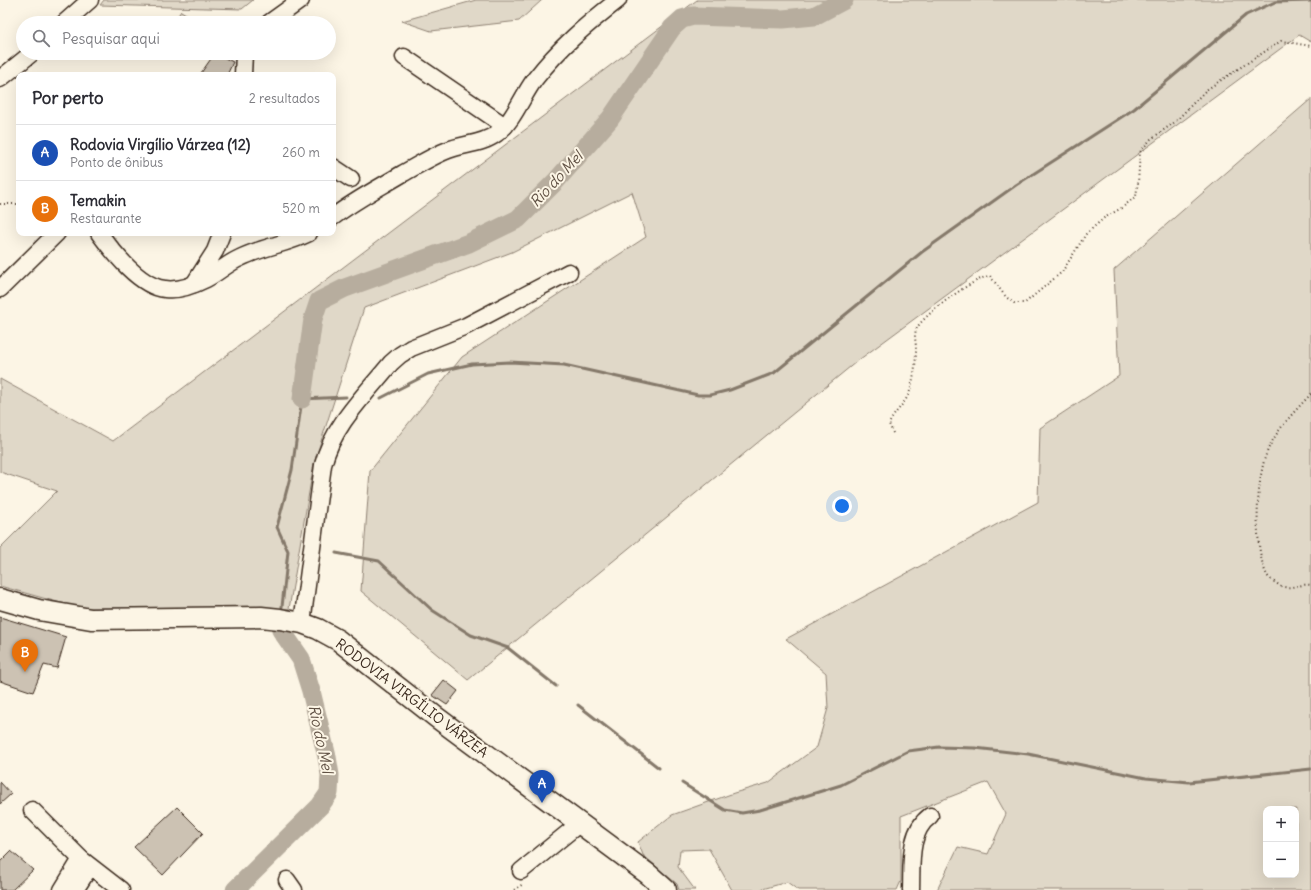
<!DOCTYPE html>
<html lang="pt">
<head>
<meta charset="utf-8">
<style>
	body { margin:0; font-family:Delius,sans-serif; background:#f7f7f7; color:#2b2b33 }
	.controls { position:absolute; right:12px; bottom:12px; display:grid; overflow:hidden; border-radius:8px; box-shadow:0 4px 16px #0002 }
	.controls button { width:36px; height:36px; display:grid; place-items:center; padding:0; border:0; border-bottom:1px solid #e1e1e2; background:#fff; color:#2b2b33; font:20px sans-serif }
	.you { position:absolute; left:842px; top:506px; width:14px; height:14px; margin:-10px; border:3px solid #fff; border-radius:50%; background:#1a73e8; box-shadow:0 0 0 6px #1a73e833 }
	.badge { display:grid; place-items:center; width:26px; height:26px; border-radius:50%; background:#0f766e; color:#fff; font-size:13px; font-weight:700 }
	.pin { position:absolute; translate:-50% -33px; filter:drop-shadow(0 1px 2px #0008) }
	.pin::after { content:''; position:absolute; top:21px; width:14px; height:12px; background:inherit; clip-path:polygon(0 0,100% 0,50% 100%) }
	.list { margin:0; padding:0; list-style:none }
	h2 { display:flex; justify-content:space-between; align-items:center; height:52px; margin:0; padding:0 16px; font-size:17px }
	h2 small { font-size:13px; font-weight:400; color:#7c7c81 }
	.list li { display:grid; grid-template-columns:26px 1fr auto; gap:12px; align-items:center; box-sizing:border-box; height:56px; padding:0 16px; border-top:1px solid #e1e1e2 }
	.list b { display:block; font-size:15px; white-space:nowrap }
	.list p { margin:0; font-size:13px; white-space:nowrap; color:#7c7c81 }
	.list em { font-size:13px; font-style:normal; color:#7c7c81 }
	.icon { flex:none; width:22px; height:22px; fill:none; stroke:currentColor; stroke-width:2; stroke-linecap:round; stroke-linejoin:round }
	.map { position:relative; flex:none; width:1311px; height:890px; overflow:hidden }
	.search { position:absolute; background:#fff; box-shadow:0 4px 16px #0002; left:16px; top:16px; width:320px; height:44px; display:flex; align-items:center; gap:10px; box-sizing:border-box; padding:0 14px; border-radius:22px; color:#7c7c81; font-size:15px }
	.panel { position:absolute; background:#fff; box-shadow:0 4px 16px #0002; left:16px; top:72px; width:320px; height:164px; border-radius:8px }
	.map>svg:first-child { display:block }
	.green { fill:#e0d8c8; stroke:#8e8173; fill-rule:evenodd }
	.lines { fill:none; stroke-linecap:round; stroke-linejoin:round }
	.stream { stroke:#85796b; stroke-width:3 }
	.river { stroke:#b7ad9e; stroke-width:19 }
	.building { fill:#ccc2b3; stroke:#3b2a1e }
	.minor-casing { stroke:#3b2a1e; stroke-width:19 }
	.major-casing { stroke:#3b2a1e; stroke-width:23 }
	.path { stroke:#3b2a1e; stroke-width:2; stroke-dasharray:1 3; stroke-linecap:butt }
	.minor { stroke:#fcf5e5; stroke-width:16 }
	.major { stroke:#fcf5e5; stroke-width:20 }
	.labels { text-anchor:middle; dominant-baseline:central; stroke-width:4; stroke-linejoin:round; paint-order:stroke }
	.street-label { font-size:14px; fill:#3b2a1e; stroke:#fcf5e5 }
	.water-label { font-size:15px; font-style:italic; fill:#605144; stroke:#fcf5e5 }
</style>
</head>
<body>
<div class="map">
<svg width="1311" height="890" viewBox="0 0 1311 890">
	<rect width="100%" height="100%" fill="#fcf5e5"/>
	<filter id="ink" filterUnits="userSpaceOnUse"><feTurbulence type="fractalNoise" baseFrequency=".025" numOctaves="2"/><feDisplacementMap in="SourceGraphic" scale="8" xChannelSelector="R" yChannelSelector="G"/><feConvolveMatrix kernelMatrix="1 2 1 2 8 2 1 2 1" color-interpolation-filters="sRGB"/></filter>
	<g filter="url(#ink)">
		<!-- green -->
		<g class="green">
			<path d="M 104,0 L 253,0 L 242,9 L 100,5 Z"/>
			<path d="M 476,0 L 542,0 L 519,21 L 431,31 L 402,21 Z"/>
			<path d="M 697,0 L 1311,0 L 1311,42 L 1299,35 L 856,362 L 468,680 L 361,591 L 370,471 L 462,357 L 646,237 L 632,192 L 512,252 L 364,308 L 314,463 L 289,609 L 79,608 L 0,586 L 0,548 L 57,491 L 0,472 L 0,379 L 113,441 Z"/>
			<path d="M 181,11 L 201,23 L 173,23 Z"/>
			<path d="M 1311,99 L 1311,890 L 937,890 L 958,847 L 988,854 L 1006,814 L 988,782 L 901,816 L 901,881 L 897,890 L 798,890 L 787,882 L 759,890 L 732,890 L 709,849 L 680,850 L 678,867 L 695,890 L 679,890 L 677,884 L 643,855 L 638,842 L 672,815 L 734,793 L 768,783 L 817,747 L 828,708 L 826,673 L 786,639 L 1038,502 L 1040,428 L 1119,376 L 1114,270 ZM 1266,809 L 1296,809 L 1296,875 L 1266,875 Z"/>
		</g>
		<g class="lines">
			<!-- stream -->
			<g class="stream">
				<path d="M 381,398 L 428,374 L 472,364 L 510,362 L 564,365 L 698,395 L 710,395 L 730,390 L 774,373 L 922,252 L 1016,185 L 1134,109 L 1246,15 L 1275,2 L 1311,1"/>
				<path d="M 336,553 L 379,561 L 432,610 L 471,635 L 508,648 L 556,686"/>
				<path d="M 282,607 L 288,551 L 277,527 L 292,470 L 302,399 L 346,397"/>
				<path d="M 578,705 L 659,768"/>
				<path d="M 682,783 L 725,810 L 742,813 L 760,810 L 841,785 L 908,751 L 939,747 L 975,748 L 1028,754 L 1146,778 L 1189,782 L 1311,769"/>
			</g>
			<!-- river -->
			<g class="river">
				<path d="M 302,399 L 313,319 L 319,301 L 345,288 L 469,243 L 518,219 L 556,181 L 610,119 L 672,28 L 682,19 L 693,16 L 783,19 L 814,16 L 844,0"/>
				<path d="M 235,890 L 320,806 L 329,793 L 330,775 L 327,757 L 311,691 L 301,659 L 281,630"/>
			</g>
		</g>
		<!-- building -->
		<g class="building">
			<path d="M 215,53 L 233,62 L 227,75 L 204,75 L 201,73 Z"/>
			<path d="M 0,617 L 66,637 L 57,668 L 44,665 L 33,692 L 0,681 Z"/>
			<path d="M 444,680 L 458,691 L 447,705 L 432,695 Z"/>
			<path d="M 0,782 L 11,794 L 0,804 Z"/>
			<path d="M 177,807 L 203,833 L 163,875 L 134,847 Z"/>
			<path d="M 11,851 L 33,870 L 12,890 L 0,890 L 0,862 Z"/>
		</g>
		<g class="lines">
			<!-- minor casing -->
			<g class="minor-casing">
				<g id="minor">
					<path d="M 64,23 L 90,0"/>
					<path d="M 269,23 L 301,0"/>
					<path d="M 404,57 L 505,126"/>
					<path d="M 243,75 L 244,53"/>
					<path d="M 0,79 L 32,53"/>
					<path d="M 333,167 L 351,179"/>
					<path d="M 333,217 C 357,199 377,189 402,174 C 417,166 432,156 448,150 C 463,144 483,144 496,134 C 514,121 522,96 535,79 C 559,48 586,25 618,0"/>
					<path d="M 99,233 C 113,252 140,287 165,289 C 179,291 194,285 206,279 C 218,273 228,263 240,258 C 262,247 287,244 309,233"/>
					<path d="M 194,284 L 215,251 L 222,233"/>
					<path d="M 0,289 L 57,233"/>
					<path d="M 302,623 L 323,465 C 333,425 365,395 391,363 L 400,355 L 411,348 L 466,326 L 569,272"/>
					<path d="M 32,810 L 81,859 L 121,890"/>
					<path d="M 521,871 L 580,823"/>
					<path d="M 287,880 L 294,890"/>
					<path d="M 62,890 L 81,859"/>
					<path d="M 75,890 L 90,867"/>
					<path d="M 911,890 C 912,865 908,832 930,816"/>
				</g>
			</g>
			<!-- major casing -->
			<g class="major-casing">
				<path id="major" d="M 0,599 L 39,610 L 91,619 L 261,617 L 280,619 L 302,623 L 318,629 L 338,640 L 436,717 L 648,874 L 666,890"/>
			</g>
			<!-- path -->
			<g class="path">
				<path d="M 0,204 L 19,204"/>
				<path d="M 1311,394 C 1294,412 1276,430 1267,452 C 1256,479 1253,549 1267,575 C 1269,579 1277,584 1281,586 C 1290,590 1302,583 1311,585"/>
				<path d="M 893,433 L 889,424 C 894,412 906,403 910,391 C 914,377 916,363 916,349 C 916,343 914,336 916,330 C 920,317 976,276 990,276 L 1006,297 L 1014,303 L 1025,303 L 1062,272 L 1086,234 L 1104,218 L 1123,207 L 1136,196 L 1138,183 L 1140,152 L 1151,139 L 1175,122 L 1206,90 L 1281,41 L 1311,46"/>
				<path d="M 514,890 L 523,884"/>
			</g>
			<!-- minor -->
			<use href="#minor" class="minor"/>
			<!-- major -->
			<use href="#major" class="major"/>
		</g>
	</g>
	<g class="labels">
		<!-- street labels -->
		<g class="street-label">
			<text transform="translate(412 698) rotate(37)">RODOVIA VIRGÍLIO VÁRZEA</text>
		</g>
		<!-- water labels -->
		<g class="water-label">
			<text transform="translate(556 179) rotate(-47)">Rio do Mel</text>
			<text transform="translate(321 739) rotate(78)">Rio do Mel</text>
		</g>
	</g>
</svg>
<div class="controls">
<button>+</button>
<button>−</button>
</div>
<div class="you"></div>
<div class="pin badge" style="left:542px;top:803px;background:#1a4fb4">A</div>
<div class="pin badge" style="left:25px;top:672px;background:#e8710a">B</div>
<div class="search"><svg class="icon" aria-label="search" viewBox="0 0 24 24"><circle cx="10" cy="10" r="6"/><path d="M15 15l6 6"/></svg>Pesquisar aqui</div>
<section class="panel">
<h2>Por perto<small>2 resultados</small></h2>
<ul class="list">
<li><span class="badge" style="background:#1a4fb4">A</span><div><b>Rodovia Virgílio Várzea (12)</b><p>Ponto de ônibus</p></div><em>260 m</em></li>
<li><span class="badge" style="background:#e8710a">B</span><div><b>Temakin</b><p>Restaurante</p></div><em>520 m</em></li>
</ul>
</section>
</div>
</body>
</html>
